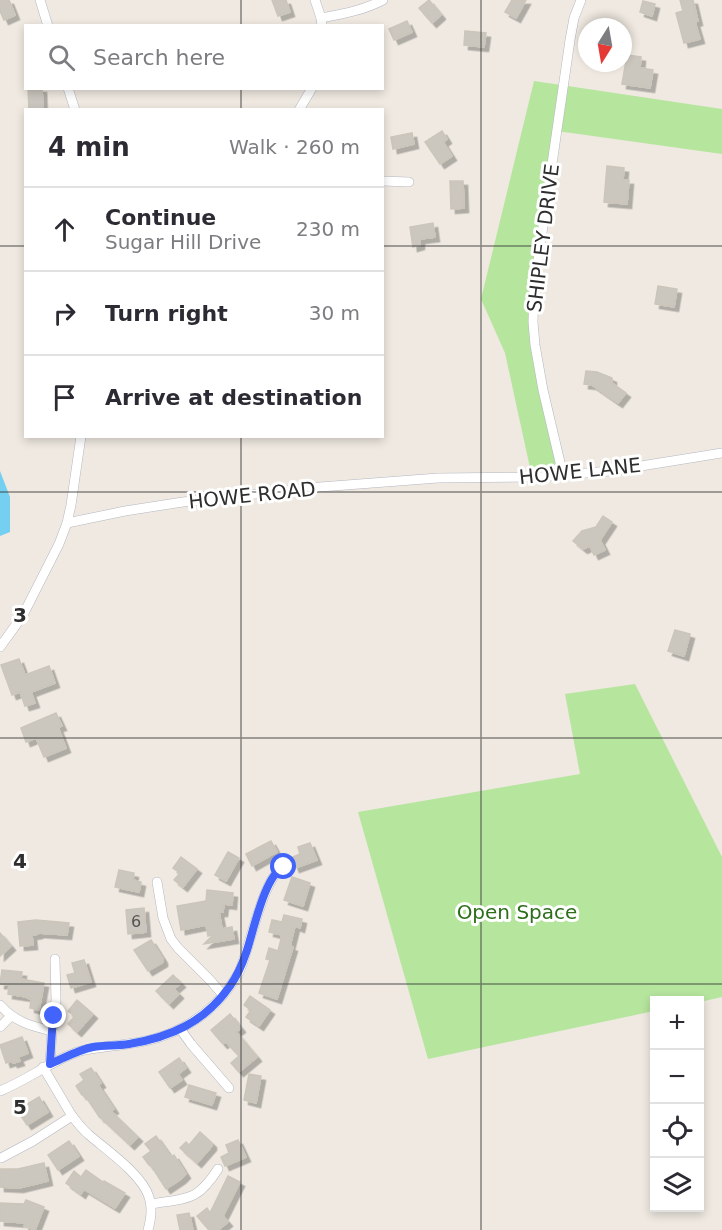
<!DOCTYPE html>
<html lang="en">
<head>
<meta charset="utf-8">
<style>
	body { margin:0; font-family:"DejaVu Sans",sans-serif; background:#f2f2f3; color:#2b2b33 }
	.controls { position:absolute; right:18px; bottom:18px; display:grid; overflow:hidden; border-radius:0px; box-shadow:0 3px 9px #0003 }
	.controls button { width:54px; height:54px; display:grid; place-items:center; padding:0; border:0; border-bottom:2px solid #e1e1e2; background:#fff; color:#2b2b33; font:30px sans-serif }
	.compass { position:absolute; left:578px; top:18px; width:54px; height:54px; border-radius:50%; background:#fff; box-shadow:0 3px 9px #0003; rotate:191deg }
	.stop { position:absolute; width:18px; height:18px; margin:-14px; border:4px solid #4264fb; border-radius:50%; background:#fff }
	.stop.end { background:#4264fb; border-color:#fff; box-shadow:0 2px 6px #0008 }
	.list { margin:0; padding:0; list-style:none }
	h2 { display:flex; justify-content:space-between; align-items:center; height:78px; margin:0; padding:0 24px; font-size:26px }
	h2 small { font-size:20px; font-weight:400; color:#7c7c81 }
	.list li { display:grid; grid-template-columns:39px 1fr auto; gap:18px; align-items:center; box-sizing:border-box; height:84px; padding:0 24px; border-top:2px solid #e1e1e2 }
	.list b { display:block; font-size:22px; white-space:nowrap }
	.list p { margin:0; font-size:20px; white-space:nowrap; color:#7c7c81 }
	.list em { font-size:20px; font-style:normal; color:#7c7c81 }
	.icon { flex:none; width:33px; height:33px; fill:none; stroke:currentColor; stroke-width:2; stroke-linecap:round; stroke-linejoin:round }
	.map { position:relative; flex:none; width:722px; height:1230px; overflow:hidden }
	.search { position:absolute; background:#fff; box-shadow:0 3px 9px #0003; left:24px; top:24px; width:360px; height:66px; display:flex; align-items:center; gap:15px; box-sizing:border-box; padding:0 21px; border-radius:0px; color:#7c7c81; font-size:22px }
	.panel { position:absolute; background:#fff; box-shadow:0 3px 9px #0003; left:24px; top:108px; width:360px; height:330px; border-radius:0px }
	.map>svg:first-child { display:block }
	.green { fill:#b6e59e }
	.water { fill:#75cff0 }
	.building { fill:#cbc7bf; stroke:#cbc5ba; stroke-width:1.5; filter:url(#shadow) }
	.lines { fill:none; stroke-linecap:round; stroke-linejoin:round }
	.minor-casing { stroke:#b4b7c1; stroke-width:10 }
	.minor { stroke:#fff; stroke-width:9 }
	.route { stroke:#4264fb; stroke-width:8 }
	.grid { fill:none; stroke:#2e2e2e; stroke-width:1.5; stroke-opacity:0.55 }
	.labels { text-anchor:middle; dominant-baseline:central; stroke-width:6; stroke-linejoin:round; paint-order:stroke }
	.number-label { font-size:16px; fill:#555452 }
	.street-label { font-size:20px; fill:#2e2e2e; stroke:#fff }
	.park-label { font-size:20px; fill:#2c6e1b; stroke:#fff }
	.grid-label { font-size:20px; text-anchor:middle; font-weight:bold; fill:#2e2e2e; stroke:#fff; stroke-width:6; stroke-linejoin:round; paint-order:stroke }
</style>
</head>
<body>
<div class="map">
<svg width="722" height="1230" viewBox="0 0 722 1230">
	<defs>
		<filter id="shadow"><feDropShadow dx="4.5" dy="4.5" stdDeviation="0" flood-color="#0004"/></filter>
	</defs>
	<rect width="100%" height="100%" fill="#efe9e1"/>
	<!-- green -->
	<g class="green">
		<path d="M 534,81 L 722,109 L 722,154 L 557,131 L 533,311 L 563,475 L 532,477 L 505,353 L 481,299 Z"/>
		<path d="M 635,684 L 722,857 L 722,997 L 700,1002 L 700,1000 L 654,1000 L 654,1011 L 428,1059 L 358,812 L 580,774 L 565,694 Z"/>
	</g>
	<!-- water -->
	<path class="water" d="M 0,471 L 10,497 L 10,532 L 0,536 Z"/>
	<!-- building -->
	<g class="building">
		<path d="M 0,0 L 9,0 L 15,15 L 4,20 L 0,11 Z"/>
		<path d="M 272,0 L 286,0 L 290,12 L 278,16 Z"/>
		<path d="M 429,0 L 441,15 L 432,23 L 419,8 Z"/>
		<path d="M 512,0 L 526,0 L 516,18 L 505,12 Z"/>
		<path d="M 680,0 L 693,0 L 698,21 L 695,22 L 700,39 L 684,43 L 676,13 L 683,11 Z"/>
		<path d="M 643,1 L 655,4 L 652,16 L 640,12 Z"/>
		<path d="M 407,21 L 412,32 L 394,40 L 389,29 Z"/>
		<path d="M 465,31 L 486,33 L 484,47 L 464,45 Z"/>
		<path d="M 627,55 L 641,57 L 640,68 L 653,70 L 650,88 L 622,84 Z"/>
		<path d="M 28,88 L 42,88 L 43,110 L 29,110 Z"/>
		<path d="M 442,131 L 447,139 L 443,142 L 452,156 L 440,164 L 425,142 Z"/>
		<path d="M 412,133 L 414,144 L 393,149 L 391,137 Z"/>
		<path d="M 607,166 L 624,168 L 623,180 L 629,180 L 627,204 L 604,202 Z"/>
		<path d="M 450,181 L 463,181 L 464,208 L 451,209 Z"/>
		<path d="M 433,223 L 435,237 L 420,239 L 420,245 L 413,247 L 410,227 Z"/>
		<path d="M 658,286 L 677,289 L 674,307 L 655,304 Z"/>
		<path d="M 586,371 L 597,372 L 612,378 L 612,383 L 626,393 L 618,403 L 592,385 L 584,384 Z"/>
		<path d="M 603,516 L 612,522 L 600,540 L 605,550 L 594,555 L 590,546 L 583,549 L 573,541 L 582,531 L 596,527 Z"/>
		<path d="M 675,630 L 690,634 L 684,656 L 668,651 Z"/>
		<path d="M 19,659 L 25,675 L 49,666 L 55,683 L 31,692 L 35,703 L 25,706 L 20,692 L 12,695 L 1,665 Z"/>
		<path d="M 56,713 L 62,726 L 58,727 L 66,748 L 44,757 L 36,738 L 26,742 L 21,728 Z"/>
		<path d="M 271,841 L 277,852 L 252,866 L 246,854 Z"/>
		<path d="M 310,843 L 317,860 L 295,868 L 291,858 L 300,854 L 298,847 Z"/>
		<path d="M 228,852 L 239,858 L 226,881 L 215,875 Z"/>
		<path d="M 181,857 L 197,869 L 183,887 L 174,880 L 180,873 L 173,868 Z"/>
		<path d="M 119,870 L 134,873 L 133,880 L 141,882 L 139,892 L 115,887 Z"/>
		<path d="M 292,877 L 310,883 L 303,906 L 284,900 Z"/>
		<path d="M 207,890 L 233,893 L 232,905 L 224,904 L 223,912 L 219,912 L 222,929 L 232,927 L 234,939 L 204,944 L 212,936 L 211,935 L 208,936 L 206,925 L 181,930 L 177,906 L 206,901 Z"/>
		<path d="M 144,908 L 146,932 L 128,934 L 126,910 Z"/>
		<path d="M 284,915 L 302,919 L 300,928 L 295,926 L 290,946 L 293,947 L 277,999 L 259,993 L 270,960 L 266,959 L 269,948 L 278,951 L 282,935 L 269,932 L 272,920 L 282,922 Z"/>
		<path d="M 36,920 L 69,923 L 67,935 L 38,933 L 38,934 L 32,935 L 33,945 L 20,946 L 18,922 Z"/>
		<path d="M 0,933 L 11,946 L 0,956 Z"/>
		<path d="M 151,940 L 163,959 L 163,962 L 148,971 L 134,950 Z"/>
		<path d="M 84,960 L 91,982 L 71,988 L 67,975 L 75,973 L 72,963 Z"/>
		<path d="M 2,970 L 22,972 L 21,979 L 44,983 L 39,1010 L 30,1008 L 31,999 L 27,998 L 27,997 L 8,994 L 9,985 L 0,984 Z"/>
		<path d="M 173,975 L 181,983 L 174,989 L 179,994 L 169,1004 L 156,991 Z"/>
		<path d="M 250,996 L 270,1010 L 259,1026 L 246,1017 L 251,1010 L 244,1005 Z"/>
		<path d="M 77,1000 L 93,1014 L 77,1032 L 68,1024 L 75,1016 L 68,1011 Z"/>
		<path d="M 230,1014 L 241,1028 L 236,1032 L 257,1057 L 239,1072 L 231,1063 L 239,1056 L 226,1042 L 223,1044 L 211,1030 Z"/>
		<path d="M 22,1037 L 28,1053 L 18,1057 L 20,1061 L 13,1063 L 12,1061 L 6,1063 L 0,1045 Z"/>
		<path d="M 179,1058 L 186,1068 L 178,1074 L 182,1080 L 170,1088 L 159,1072 Z"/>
		<path d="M 91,1068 L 101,1083 L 98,1085 L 114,1109 L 111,1111 L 138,1137 L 130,1145 L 101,1118 L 100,1118 L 84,1094 L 82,1095 L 76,1086 L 84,1080 L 80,1074 Z"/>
		<path d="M 249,1074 L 261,1076 L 256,1103 L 244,1100 Z"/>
		<path d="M 189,1085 L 216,1093 L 212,1105 L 185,1097 Z"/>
		<path d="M 39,1097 L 48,1112 L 27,1125 L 17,1110 Z"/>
		<path d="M 200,1132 L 212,1143 L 212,1146 L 197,1163 L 180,1148 L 186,1142 L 189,1145 Z"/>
		<path d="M 156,1136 L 171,1157 L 174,1155 L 186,1174 L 181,1179 L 166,1189 L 150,1164 L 149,1165 L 143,1157 L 151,1151 L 145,1144 Z"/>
		<path d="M 238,1140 L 246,1157 L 225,1166 L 221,1157 L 229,1153 L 226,1145 Z"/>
		<path d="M 69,1141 L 79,1156 L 58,1170 L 48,1155 Z"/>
		<path d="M 44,1163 L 48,1181 L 19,1188 L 0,1187 L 0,1169 L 18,1169 Z"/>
		<path d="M 86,1170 L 103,1182 L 104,1181 L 125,1193 L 115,1208 L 84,1189 L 81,1194 L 66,1183 L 74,1171 L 81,1177 Z"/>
		<path d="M 228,1176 L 240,1182 L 223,1216 L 228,1222 L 218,1230 L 209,1230 L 197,1216 L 207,1208 L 210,1213 Z"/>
		<path d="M 26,1200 L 44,1207 L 35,1230 L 24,1226 L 26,1223 L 0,1221 L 0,1203 L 24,1204 Z"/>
		<path d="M 189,1213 L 193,1230 L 180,1230 L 177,1215 Z"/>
	</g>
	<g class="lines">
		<!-- minor casing -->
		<g class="minor-casing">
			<g id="minor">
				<path d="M 40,0 L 48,26"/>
				<path d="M 315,0 L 321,18 L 322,26"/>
				<path d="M 321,18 C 343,14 364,10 383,0"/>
				<path d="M 68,88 L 75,110"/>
				<path d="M 299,110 L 312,88"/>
				<path d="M 382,181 L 409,182"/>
				<path d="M 563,475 L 543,390 L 535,345 L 533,322 L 534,288 L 570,40 L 574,18 L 581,0"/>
				<path d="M 67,523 L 125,511 L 183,502 L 320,487 L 438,478 L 539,477 L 610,471 L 722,453"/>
				<path d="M 0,647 L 23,615 L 59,544 L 67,523 L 71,505 L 81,436"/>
				<path d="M 157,882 L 163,918 L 171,939 L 178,948 L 210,980 L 223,995"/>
				<path d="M 0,1005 C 15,1022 31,1026 52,1031"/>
				<path d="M 0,1027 L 11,1016"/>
				<path d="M 181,1030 L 191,1044 L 229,1088"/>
				<path d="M 50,1064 L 52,1031 L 56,1000 L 55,959"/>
				<path d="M 43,1067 L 72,1116 C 77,1122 82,1129 88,1134 C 106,1150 142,1174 149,1197 C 153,1208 151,1219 148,1230"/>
				<path d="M 0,1091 C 27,1080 50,1062 77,1052 C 94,1047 110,1047 127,1044 C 161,1040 191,1028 216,1003 C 224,995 232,984 238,974 C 250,951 262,876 284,867"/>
				<path d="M 1,1158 L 33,1141 L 72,1116"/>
				<path d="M 151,1204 C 187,1198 197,1202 218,1169"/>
			</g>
		</g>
		<!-- minor -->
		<use href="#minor" class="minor"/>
	</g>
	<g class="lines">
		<!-- route -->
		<path class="route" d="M 54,1016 L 52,1031 L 50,1064 C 64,1058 78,1050 93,1047 C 105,1045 117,1046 129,1044 C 171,1037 205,1022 230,986 C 237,976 242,965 246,953 C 253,934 264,875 284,867"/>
	</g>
	<!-- grid -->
	<path class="grid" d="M 241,0 L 241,26M 481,0 L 481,1230M 241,88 L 241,110M 0,246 L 26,246M 382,246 L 722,246M 241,436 L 241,1230M 0,492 L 722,492M 0,738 L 722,738M 0,984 L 722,984"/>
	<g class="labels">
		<!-- number labels -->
		<g class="number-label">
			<text x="136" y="921">6</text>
		</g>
		<!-- street labels -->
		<g class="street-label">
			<text transform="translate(543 238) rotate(-83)">SHIPLEY DRIVE</text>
			<text transform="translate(580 471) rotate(-6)">HOWE LANE</text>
			<text transform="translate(252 495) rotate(-6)">HOWE ROAD</text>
		</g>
		<!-- park labels -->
		<g class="park-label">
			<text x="517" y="912">Open Space</text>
		</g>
	</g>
	<g class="grid-label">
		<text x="20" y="622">3</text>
		<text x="20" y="868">4</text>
		<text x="20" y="1114">5</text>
	</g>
</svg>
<div class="controls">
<button>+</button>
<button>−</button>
<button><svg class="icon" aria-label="locate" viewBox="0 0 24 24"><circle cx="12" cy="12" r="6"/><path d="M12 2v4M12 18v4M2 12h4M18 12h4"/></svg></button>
<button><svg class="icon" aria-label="layers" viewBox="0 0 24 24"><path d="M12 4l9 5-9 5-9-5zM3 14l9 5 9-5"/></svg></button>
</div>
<svg class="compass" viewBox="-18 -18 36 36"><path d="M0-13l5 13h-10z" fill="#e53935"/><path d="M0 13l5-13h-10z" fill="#7c7c81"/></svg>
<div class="stop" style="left:284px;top:867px"></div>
<div class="stop end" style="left:54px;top:1016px"></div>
<div class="search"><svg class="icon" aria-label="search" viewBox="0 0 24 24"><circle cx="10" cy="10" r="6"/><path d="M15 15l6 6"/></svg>Search here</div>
<section class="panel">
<h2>4 min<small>Walk · 260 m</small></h2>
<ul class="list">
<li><svg class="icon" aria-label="ahead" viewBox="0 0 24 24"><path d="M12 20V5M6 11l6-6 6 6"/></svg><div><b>Continue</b><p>Sugar Hill Drive</p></div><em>230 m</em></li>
<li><svg class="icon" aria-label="right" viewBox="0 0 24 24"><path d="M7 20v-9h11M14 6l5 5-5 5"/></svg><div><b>Turn right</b></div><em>30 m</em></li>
<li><svg class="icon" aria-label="arrive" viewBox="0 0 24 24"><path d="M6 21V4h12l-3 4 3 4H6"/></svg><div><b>Arrive at destination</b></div></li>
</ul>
</section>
</div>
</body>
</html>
